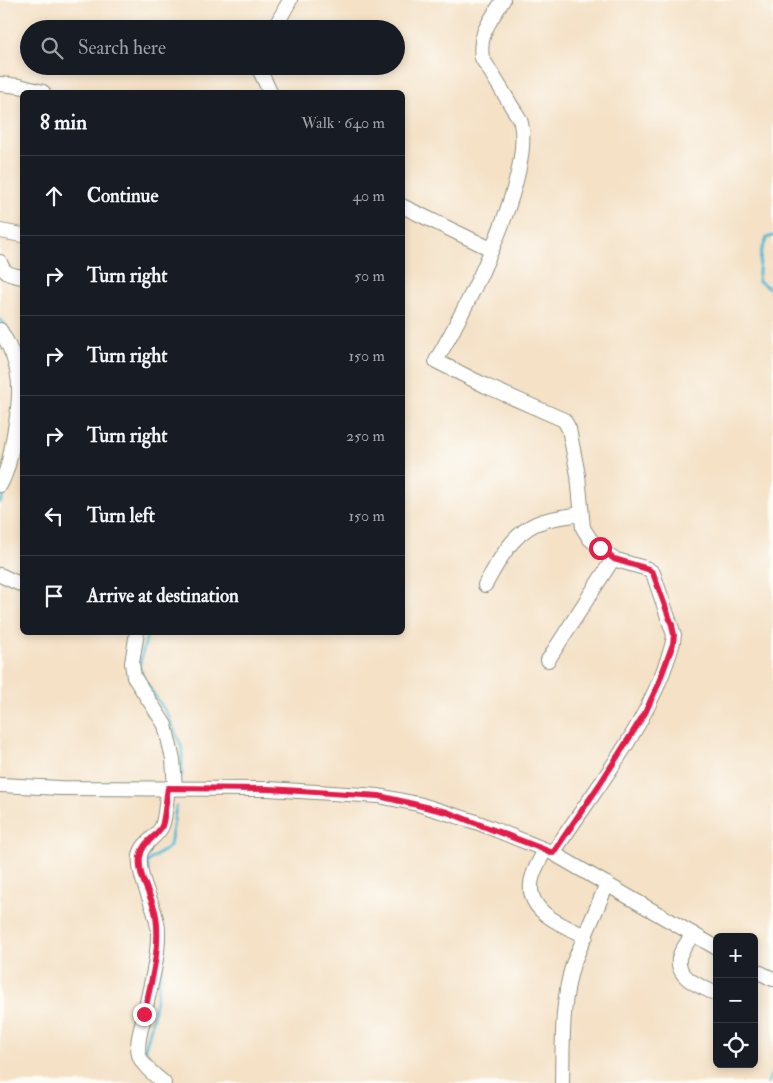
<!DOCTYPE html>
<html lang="en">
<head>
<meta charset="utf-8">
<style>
	body { margin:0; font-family:"IM FELL Double Pica",serif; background:#20242c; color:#f1f3f6 }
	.controls { position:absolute; right:15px; bottom:15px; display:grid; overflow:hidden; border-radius:8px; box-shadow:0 2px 8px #0003 }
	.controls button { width:45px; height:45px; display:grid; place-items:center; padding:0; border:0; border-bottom:1px solid #363941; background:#171b24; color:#f1f3f6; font:25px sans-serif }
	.stop { position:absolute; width:15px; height:15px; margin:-11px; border:4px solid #e11d48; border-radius:50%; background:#fff }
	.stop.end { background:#e11d48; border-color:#fff; box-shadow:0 1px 5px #0008 }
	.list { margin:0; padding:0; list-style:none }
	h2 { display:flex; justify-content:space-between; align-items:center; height:65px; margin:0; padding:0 20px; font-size:21px }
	h2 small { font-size:16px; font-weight:400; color:#9ea1a6 }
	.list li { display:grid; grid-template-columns:32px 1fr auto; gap:15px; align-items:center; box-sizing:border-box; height:80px; padding:0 20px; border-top:1px solid #363941 }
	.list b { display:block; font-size:19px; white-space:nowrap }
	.list em { font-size:16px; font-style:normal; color:#9ea1a6 }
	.icon { flex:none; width:28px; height:28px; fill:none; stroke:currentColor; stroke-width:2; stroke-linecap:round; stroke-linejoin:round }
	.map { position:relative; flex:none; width:773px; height:1083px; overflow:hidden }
	.search { position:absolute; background:#171b24; box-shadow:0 2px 8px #0003; left:20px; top:20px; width:385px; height:55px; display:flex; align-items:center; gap:12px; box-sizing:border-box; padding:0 18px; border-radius:28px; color:#9ea1a6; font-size:19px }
	.panel { position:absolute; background:#171b24; box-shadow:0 2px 8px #0003; left:20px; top:90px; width:385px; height:545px; border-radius:8px }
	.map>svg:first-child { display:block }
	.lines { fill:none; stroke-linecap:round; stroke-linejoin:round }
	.stream { stroke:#57bbd6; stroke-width:3 }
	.minor-casing { stroke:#8a8f7d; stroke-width:16 }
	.minor { stroke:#fff; stroke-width:14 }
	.route { stroke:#e11d48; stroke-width:6 }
</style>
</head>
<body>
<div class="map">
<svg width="773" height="1083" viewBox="0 0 773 1083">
	<rect width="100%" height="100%" fill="#fdfcf7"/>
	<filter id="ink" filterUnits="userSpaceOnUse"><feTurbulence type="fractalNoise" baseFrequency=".02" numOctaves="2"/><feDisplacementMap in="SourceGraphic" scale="10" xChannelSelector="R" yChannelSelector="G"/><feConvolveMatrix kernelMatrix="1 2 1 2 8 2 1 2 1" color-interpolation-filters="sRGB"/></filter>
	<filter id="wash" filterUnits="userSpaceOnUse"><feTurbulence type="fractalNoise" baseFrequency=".0096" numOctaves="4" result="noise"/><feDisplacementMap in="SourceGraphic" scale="20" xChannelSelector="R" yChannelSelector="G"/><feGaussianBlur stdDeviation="1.12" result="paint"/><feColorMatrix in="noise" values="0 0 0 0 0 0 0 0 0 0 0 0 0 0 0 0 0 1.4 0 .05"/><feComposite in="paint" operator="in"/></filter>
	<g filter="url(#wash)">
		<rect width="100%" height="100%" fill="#f4e1c6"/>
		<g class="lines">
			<!-- stream -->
			<g class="stream">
				<path d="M 773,236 L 767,238 L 761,252 L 758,281 L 773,290"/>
				<path d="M 0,320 L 6,326 L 9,331"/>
				<path d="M 19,353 L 22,361"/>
				<path d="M 0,503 L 14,473 L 22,444"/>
				<path d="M 0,565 L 7,571"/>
				<path d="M 148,632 L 139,667 L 145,681 L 168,715 L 182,748 L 182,775"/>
				<path d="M 149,877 L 147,862 L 170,846 L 176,807"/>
				<path d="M 144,1052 L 151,1027 L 165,951 L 164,938"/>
				<path d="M 768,1083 L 773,1070"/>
			</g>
		</g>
	</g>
	<g filter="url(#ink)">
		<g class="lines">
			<!-- minor casing -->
			<g class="minor-casing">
				<g id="minor">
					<path d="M 503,0 C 491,21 478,32 482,58 C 492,74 502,90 512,107 C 515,112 520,118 521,123 C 533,181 465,310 436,361 L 486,386 L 564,420 L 569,429 L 578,475 L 583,528 L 590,539 L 613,559 L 648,569 L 653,573 L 674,635 C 673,648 667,660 663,672 C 638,738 591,795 553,853"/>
					<path d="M 274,29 L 290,0"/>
					<path d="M 261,66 L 261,73 L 270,92"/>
					<path d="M 0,84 L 19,86 L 43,92"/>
					<path d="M 402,206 L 491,249"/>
					<path d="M 0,231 L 22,235"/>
					<path d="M 0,262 C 3,274 12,275 22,277"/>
					<path d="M 0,330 C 23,366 22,393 14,434 C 11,451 9,469 0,485"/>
					<path d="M 0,575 L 22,585"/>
					<path d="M 485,585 C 500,559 514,528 547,520 C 558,517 570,516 581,514"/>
					<path d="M 137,632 L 132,663 L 134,677 L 165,725 L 173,759 L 175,788"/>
					<path d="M 548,660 L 613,559"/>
					<path d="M 0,785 L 60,788 L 268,789 L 379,796 L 418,804 L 476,822 L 551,852 L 717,948"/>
					<path d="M 545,850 C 541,858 536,866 533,875 C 521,910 561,925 586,936"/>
					<path d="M 693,934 C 689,941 680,951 679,958 C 676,979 702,987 717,994"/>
					<path d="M 754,970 L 773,979"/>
					<path d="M 164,1083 C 156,1076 142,1066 139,1055 C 136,1043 141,1029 144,1017 C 149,989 159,959 158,930 C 157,907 137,879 140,856 C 142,842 157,838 162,826 C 166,816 166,799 168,788"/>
					<path d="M 562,1083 C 563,1043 561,1003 573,964 L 607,884"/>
				</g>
			</g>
			<!-- minor -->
			<use href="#minor" class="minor"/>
		</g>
	</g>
	<g class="lines" filter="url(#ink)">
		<!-- route -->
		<path class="route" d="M 144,1014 C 151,982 161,949 156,916 C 153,896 137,877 140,857 C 142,842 156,838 162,826 C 165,818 166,798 168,788 L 268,789 L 379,796 L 447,812 L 553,853 L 600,784 L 645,713 L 657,687 L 673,644 L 674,635 L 672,625 L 653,573 L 648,569 L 614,559 L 600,548"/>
	</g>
</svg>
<div class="controls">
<button>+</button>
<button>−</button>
<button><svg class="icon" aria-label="locate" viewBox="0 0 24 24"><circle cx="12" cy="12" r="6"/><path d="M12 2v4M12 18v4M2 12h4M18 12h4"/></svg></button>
</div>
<div class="stop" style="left:600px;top:548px"></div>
<div class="stop end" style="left:144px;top:1014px"></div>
<div class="search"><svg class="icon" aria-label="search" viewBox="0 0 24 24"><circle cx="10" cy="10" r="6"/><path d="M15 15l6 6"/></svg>Search here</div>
<section class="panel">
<h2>8 min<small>Walk · 640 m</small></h2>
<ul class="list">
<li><svg class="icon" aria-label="ahead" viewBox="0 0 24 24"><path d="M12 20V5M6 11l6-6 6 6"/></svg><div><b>Continue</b></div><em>40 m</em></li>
<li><svg class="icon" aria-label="right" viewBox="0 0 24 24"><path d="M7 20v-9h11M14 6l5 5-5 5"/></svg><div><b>Turn right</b></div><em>50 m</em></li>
<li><svg class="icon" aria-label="right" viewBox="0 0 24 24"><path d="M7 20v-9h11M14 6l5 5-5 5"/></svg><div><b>Turn right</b></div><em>150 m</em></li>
<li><svg class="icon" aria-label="right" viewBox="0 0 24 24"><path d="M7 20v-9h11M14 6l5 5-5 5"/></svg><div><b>Turn right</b></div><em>250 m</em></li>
<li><svg class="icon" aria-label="left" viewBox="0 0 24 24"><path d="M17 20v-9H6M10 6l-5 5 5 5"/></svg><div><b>Turn left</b></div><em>150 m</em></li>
<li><svg class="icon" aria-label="arrive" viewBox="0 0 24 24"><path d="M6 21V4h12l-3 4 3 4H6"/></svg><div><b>Arrive at destination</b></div></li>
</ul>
</section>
</div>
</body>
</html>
